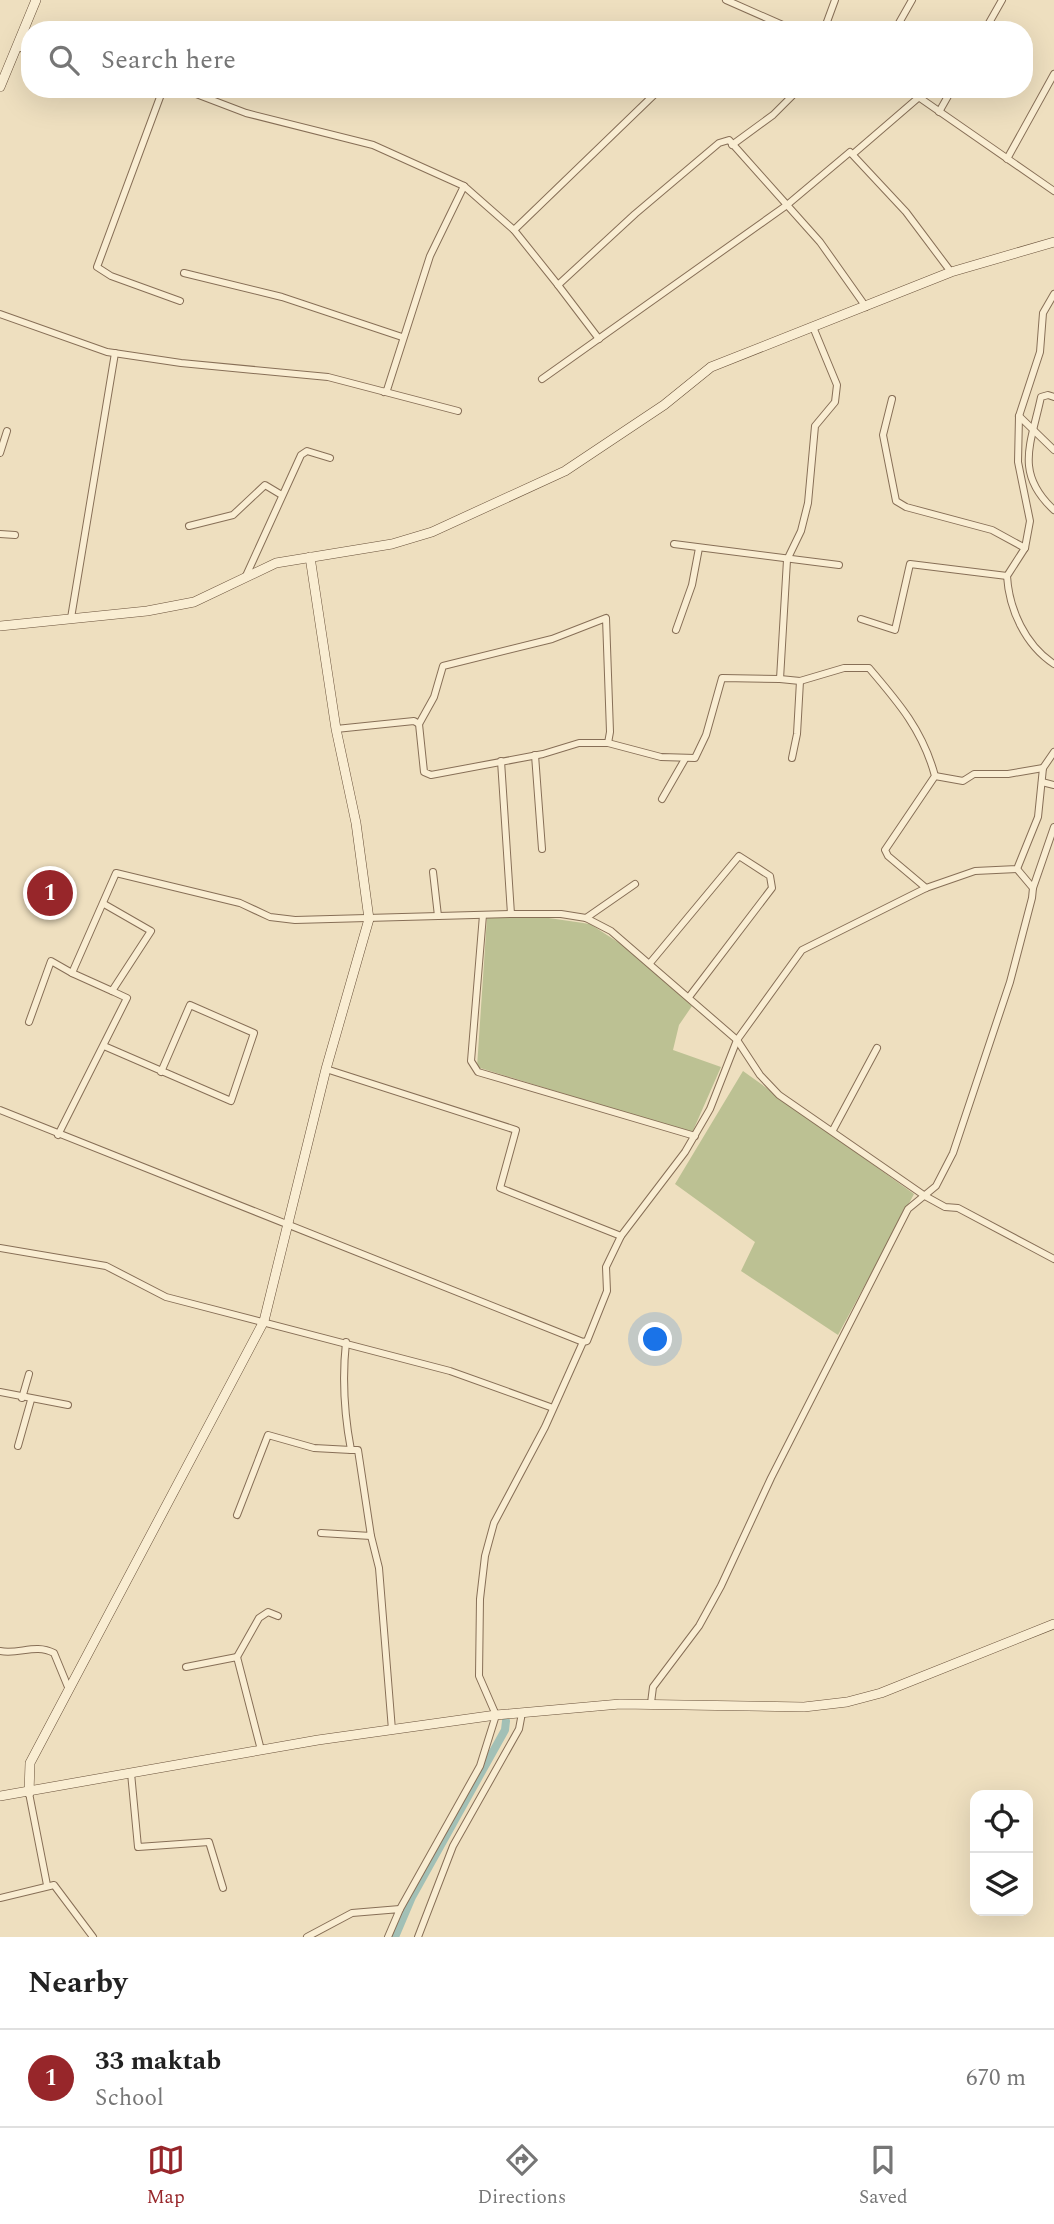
<!DOCTYPE html>
<html lang="en">
<head>
<meta charset="utf-8">
<style>
	body { margin:0; font-family:Spectral,serif; background:#f6f6f6; color:#222 }
	.controls { position:absolute; right:21px; bottom:21px; display:grid; overflow:hidden; border-radius:14px; box-shadow:0 7px 28px #0002 }
	.controls button { width:63px; height:63px; display:grid; place-items:center; padding:0; border:0; border-bottom:2px solid #e0e0e0; background:#fff; color:#222; font:35px sans-serif }
	.you { position:absolute; left:656px; top:1340px; width:24px; height:24px; margin:-18px; border:5px solid #fff; border-radius:50%; background:#1a73e8; box-shadow:0 0 0 10px #1a73e833 }
	.badge { display:grid; place-items:center; width:46px; height:46px; border-radius:50%; background:#97262a; color:#fff; font-size:23px; font-weight:700 }
	.pin { position:absolute; translate:-50% -50%; border:4px solid #fff; box-shadow:0 2px 7px #0006 }
	.list { margin:0; padding:0; list-style:none }
	h2 { display:flex; justify-content:space-between; align-items:center; height:91px; margin:0; padding:0 28px; font-size:30px }
	h2 small { font-size:23px; font-weight:400; color:#767676 }
	.list li { display:grid; grid-template-columns:46px 1fr auto; gap:21px; align-items:center; box-sizing:border-box; height:98px; padding:0 28px; border-top:2px solid #e0e0e0 }
	.list b { display:block; font-size:26px; white-space:nowrap }
	.list p { margin:0; font-size:23px; white-space:nowrap; color:#767676 }
	.list em { font-size:23px; font-style:normal; color:#767676 }
	.icon { flex:none; width:38px; height:38px; fill:none; stroke:currentColor; stroke-width:2; stroke-linecap:round; stroke-linejoin:round }
	.map { position:relative; flex:none; width:1054px; height:1937px; overflow:hidden }
	.search { position:absolute; background:#fff; box-shadow:0 7px 28px #0002; left:21px; right:21px; top:21px; height:77px; display:flex; align-items:center; gap:18px; box-sizing:border-box; padding:0 24px; border-radius:28px; color:#767676; font-size:26px }
	.sheet { height:189px; background:#fff }
	nav { display:flex; justify-content:space-around; align-items:center; box-sizing:border-box; height:98px; border-top:2px solid #e0e0e0; background:#fff; font-size:19px; color:#767676 }
	nav a { display:grid; justify-items:center; gap:4px }
	nav .on { color:#97262a }
	.map>svg:first-child { display:block }
	.cemetery { fill:#bcc193 }
	.lines { fill:none; stroke-linecap:round; stroke-linejoin:round }
	.canal { stroke:#a2c0b6; stroke-width:8 }
	.street-casing { stroke:#876f57; stroke-width:8 }
	.secondary-casing { stroke:#69513a; stroke-width:10 }
	.street { stroke:#f9edd2; stroke-width:6 }
	.secondary { stroke:#f9edd2; stroke-width:9 }
</style>
</head>
<body>
<div class="map">
<svg width="1054" height="1937" viewBox="0 0 1054 1937">
	<rect width="100%" height="100%" fill="#eedfbf"/>
	<!-- cemetery -->
	<g class="cemetery">
		<path d="M 542,917 L 590,924 L 624,946 L 692,1006 L 679,1025 L 673,1050 L 721,1067 L 692,1133 L 477,1067 L 487,918 Z"/>
		<path d="M 743,1071 L 914,1194 L 838,1335 L 741,1271 L 755,1242 L 675,1184 Z"/>
	</g>
	<g class="lines">
		<!-- canal -->
		<path class="canal" d="M 395,1937 L 412,1897 L 505,1730 L 506,1721"/>
		<!-- street casing -->
		<g class="street-casing">
			<g id="street">
				<path d="M 726,0 L 794,30"/>
				<path d="M 824,30 L 835,0"/>
				<path d="M 895,30 L 912,0"/>
				<path d="M 985,30 L 1002,0"/>
				<path d="M 17,47 L 30,51"/>
				<path d="M 163,89 L 97,267 L 111,276 L 180,301"/>
				<path d="M 183,89 L 246,113 L 373,145 L 464,186 L 430,256 L 387,390 L 384,392"/>
				<path d="M 907,89 L 1054,191"/>
				<path d="M 939,112 L 952,89"/>
				<path d="M 732,145 L 773,115 L 799,89"/>
				<path d="M 853,154 L 918,98"/>
				<path d="M 1007,159 L 1054,74"/>
				<path d="M 464,186 L 514,230 L 558,285"/>
				<path d="M 514,230 L 660,89"/>
				<path d="M 184,273 L 282,297 L 402,337"/>
				<path d="M 1054,294 L 1043,313 L 1040,352 L 1019,416 L 1018,462 L 1030,521 L 1025,548 L 1007,576 C 1009,609 1025,645 1054,664"/>
				<path d="M 0,314 L 107,352 L 181,363 L 328,377 L 458,411"/>
				<path d="M 599,339 L 558,285 L 635,214 L 719,143 L 729,140 L 820,242 L 866,307"/>
				<path d="M 542,379 L 787,205 L 850,152 L 906,212 L 951,272"/>
				<path d="M 1054,397 L 1048,395 L 1041,397 C 1031,444 1014,473 1054,510"/>
				<path d="M 892,399 L 883,435 L 896,501 L 906,507 L 992,530 L 1025,548"/>
				<path d="M 1019,416 L 1054,450"/>
				<path d="M 0,453 L 7,431"/>
				<path d="M 189,526 L 233,515 L 265,485 L 280,494"/>
				<path d="M 0,534 L 15,535"/>
				<path d="M 674,544 L 839,565"/>
				<path d="M 245,578 L 301,455 L 307,451 L 330,458"/>
				<path d="M 71,618 L 115,353"/>
				<path d="M 861,619 L 895,630 L 910,564 L 1007,576"/>
				<path d="M 676,630 L 692,585 L 699,548"/>
				<path d="M 780,679 L 800,681 L 797,734 L 792,758"/>
				<path d="M 800,681 L 844,668 L 869,668 C 899,703 923,731 935,776 L 885,850 L 888,856 L 926,888"/>
				<path d="M 419,724 L 434,697 L 443,666 L 552,639 L 606,618 L 610,732 L 608,743"/>
				<path d="M 336,729 L 414,721 L 419,724 L 424,772 L 431,775 L 543,754 L 579,743 L 608,743 L 661,757 L 695,758 L 706,735 L 722,678 L 780,679 L 787,560 L 801,531 L 808,503 L 815,426 L 835,402 L 837,385 L 813,327"/>
				<path d="M 535,755 L 542,849"/>
				<path d="M 501,761 L 511,914"/>
				<path d="M 935,776 L 963,781 L 974,774 L 1008,774 L 1043,768"/>
				<path d="M 1042,782 L 1054,785"/>
				<path d="M 662,799 L 685,759"/>
				<path d="M 433,872 L 438,916"/>
				<path d="M 1033,888 L 1054,827"/>
				<path d="M 483,915 L 471,1061 L 478,1072 L 695,1136"/>
				<path d="M 586,918 L 635,884"/>
				<path d="M 650,963 L 739,856 L 770,876 L 772,888 L 689,997"/>
				<path d="M 112,991 L 72,973 L 116,873 L 240,903 L 270,917 L 295,920 L 511,914 L 561,914 L 586,918 L 611,931 L 737,1040 L 760,1075 L 779,1095 L 925,1196 L 945,1207 L 958,1208 L 1054,1259"/>
				<path d="M 29,1022 L 51,961 L 72,973"/>
				<path d="M 104,1046 L 231,1101 L 254,1033 L 190,1005 L 161,1072"/>
				<path d="M 326,1069 L 516,1130 L 500,1188 L 621,1236"/>
				<path d="M 0,1110 L 583,1342"/>
				<path d="M 833,1130 L 877,1048"/>
				<path d="M 58,1135 L 127,998 L 112,991 L 151,931 L 104,904"/>
				<path d="M 0,1248 L 106,1266 L 166,1297 L 450,1371 L 553,1408"/>
				<path d="M 0,1392 L 68,1405"/>
				<path d="M 22,1398 L 29,1374"/>
				<path d="M 18,1446 L 31,1400"/>
				<path d="M 237,1515 L 268,1435 L 314,1448 L 351,1450"/>
				<path d="M 321,1533 L 371,1536 L 358,1450 L 351,1450 C 344,1413 342,1379 346,1342"/>
				<path d="M 371,1536 L 379,1568 L 392,1730"/>
				<path d="M 0,1651 C 19,1655 35,1643 54,1653 L 68,1687"/>
				<path d="M 237,1657 L 259,1618 L 268,1612 L 278,1616"/>
				<path d="M 186,1667 L 237,1657 L 261,1750"/>
				<path d="M 651,1703 L 653,1687 L 699,1626 L 721,1586 L 771,1478 L 908,1209 L 936,1186 L 953,1153 L 1010,982 L 1032,898 L 1033,888 L 1017,869"/>
				<path d="M 131,1773 L 138,1847 L 209,1842 L 223,1888"/>
				<path d="M 29,1793 L 47,1885"/>
				<path d="M 0,1898 L 54,1885 L 93,1937"/>
				<path d="M 400,1909 L 480,1766 L 496,1715 L 479,1676 L 480,1599 L 485,1556 L 494,1523 L 545,1427 L 583,1342 L 587,1341 L 607,1291 L 606,1267 L 621,1236 L 685,1152 L 710,1109 L 737,1040 L 802,950 L 926,888 L 975,871 L 1017,869 L 1038,817 L 1043,768 L 1054,752"/>
				<path d="M 307,1937 L 352,1913 L 400,1909 L 388,1937"/>
				<path d="M 418,1937 L 453,1846 L 519,1729 L 522,1713"/>
			</g>
		</g>
		<!-- secondary casing -->
		<g class="secondary-casing">
			<g id="secondary">
				<path d="M 0,87 L 36,0"/>
				<path d="M 0,626 L 147,611 L 194,602 L 276,563 L 392,544 L 432,532 L 565,471 L 664,405 L 711,367 L 951,272 L 1054,242"/>
				<path d="M 29,1793 L 30,1763 L 264,1321 L 326,1069 L 369,919 L 356,823 L 336,729 L 310,557"/>
				<path d="M 0,1796 L 318,1740 L 496,1715 L 620,1704 L 804,1707 L 847,1702 L 881,1693 L 1054,1624"/>
			</g>
		</g>
		<!-- street -->
		<use href="#street" class="street"/>
		<!-- secondary -->
		<use href="#secondary" class="secondary"/>
	</g>
</svg>
<div class="controls">
<button><svg class="icon" aria-label="locate" viewBox="0 0 24 24"><circle cx="12" cy="12" r="6"/><path d="M12 2v4M12 18v4M2 12h4M18 12h4"/></svg></button>
<button><svg class="icon" aria-label="layers" viewBox="0 0 24 24"><path d="M12 4l9 5-9 5-9-5zM3 14l9 5 9-5"/></svg></button>
</div>
<div class="you"></div>
<div class="pin badge" style="left:50px;top:893px">1</div>
<div class="search"><svg class="icon" aria-label="search" viewBox="0 0 24 24"><circle cx="10" cy="10" r="6"/><path d="M15 15l6 6"/></svg>Search here</div>
</div>
<section class="sheet">
<h2>Nearby<small></small></h2>
<ul class="list">
<li><span class="badge">1</span><div><b>33 maktab</b><p>School</p></div><em>670 m</em></li>
</ul>
</section>
<nav>
<a class="on"><svg class="icon" aria-label="map" viewBox="0 0 24 24"><path d="M3 6l6-2 6 2 6-2v14l-6 2-6-2-6 2zM9 4v14M15 6v14"/></svg>Map</a>
<a><svg class="icon" aria-label="directions" viewBox="0 0 24 24"><path d="M12 3l9 9-9 9-9-9zM9 14v-3h6M13 9l2 2-2 2"/></svg>Directions</a>
<a><svg class="icon" aria-label="saved" viewBox="0 0 24 24"><path d="M7 4h10v16l-5-4-5 4z"/></svg>Saved</a>
</nav>
</body>
</html>
